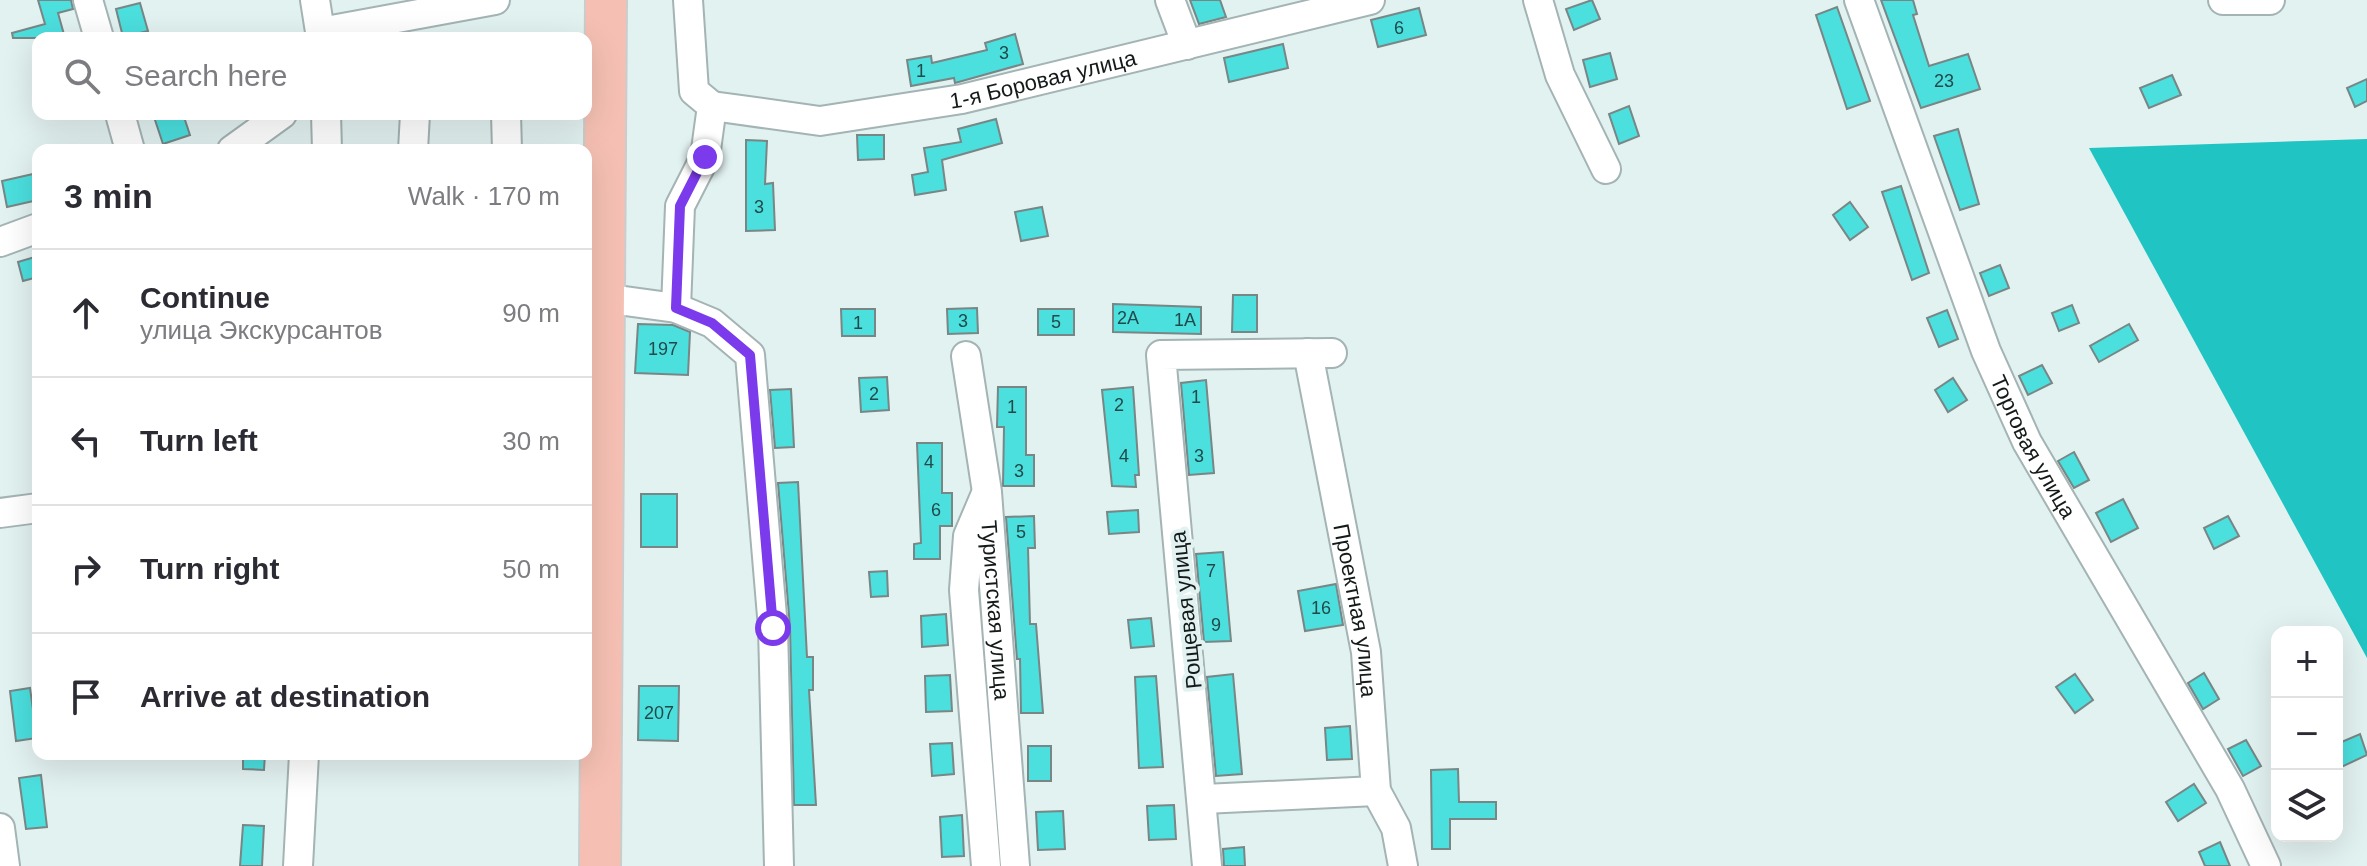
<!DOCTYPE html>
<html lang="en">
<head>
<meta charset="utf-8">
<style>
	body { margin:0; font-family:Helvetica,sans-serif; background:#f2f2f3; color:#2b2b33 }
	.controls { position:absolute; right:24px; bottom:24px; display:grid; overflow:hidden; border-radius:16px; box-shadow:0 8px 32px #0002 }
	.controls button { width:72px; height:72px; display:grid; place-items:center; padding:0; border:0; border-bottom:2px solid #e1e1e2; background:#fff; color:#2b2b33; font:40px sans-serif }
	.stop { position:absolute; width:24px; height:24px; margin:-18px; border:6px solid #7c3aed; border-radius:50%; background:#fff }
	.stop.end { background:#7c3aed; border-color:#fff; box-shadow:0 2px 8px #0008 }
	.list { margin:0; padding:0; list-style:none }
	h2 { display:flex; justify-content:space-between; align-items:center; height:104px; margin:0; padding:0 32px; font-size:34px }
	h2 small { font-size:26px; font-weight:400; color:#7c7c81 }
	.list li { display:grid; grid-template-columns:52px 1fr auto; gap:24px; align-items:center; box-sizing:border-box; height:128px; padding:0 32px; border-top:2px solid #e1e1e2 }
	.list b { display:block; font-size:30px; white-space:nowrap }
	.list p { margin:0; font-size:26px; white-space:nowrap; color:#7c7c81 }
	.list em { font-size:26px; font-style:normal; color:#7c7c81 }
	.icon { flex:none; width:44px; height:44px; fill:none; stroke:currentColor; stroke-width:2; stroke-linecap:round; stroke-linejoin:round }
	.map { position:relative; flex:none; width:2367px; height:866px; overflow:hidden }
	.search { position:absolute; background:#fff; box-shadow:0 8px 32px #0002; left:32px; top:32px; width:560px; height:88px; display:flex; align-items:center; gap:20px; box-sizing:border-box; padding:0 28px; border-radius:16px; color:#7c7c81; font-size:30px }
	.panel { position:absolute; background:#fff; box-shadow:0 8px 32px #0002; left:32px; top:144px; width:560px; height:616px; border-radius:16px }
	.map>svg:first-child { display:block }
	.forest { fill:#1fc4c3 }
	.building { fill:#4bdfde; stroke:#788686; stroke-width:2 }
	.lines { fill:none; stroke-linecap:round; stroke-linejoin:round }
	.minor-casing { stroke:#a4b3b3; stroke-width:32 }
	.highway-casing { stroke:#cbcccc; stroke-width:44 }
	.minor { stroke:#fff; stroke-width:28 }
	.highway { stroke:#f5c0b3; stroke-width:40 }
	.route { stroke:#7c3aed; stroke-width:10 }
	.labels { text-anchor:middle; dominant-baseline:central; stroke-width:8; stroke-linejoin:round; paint-order:stroke }
	.number-label { font-size:18px; fill:#224a4a }
	.street-label { font-size:22px; fill:#141919; stroke:#e2f2f1 }
</style>
</head>
<body>
<div class="map">
<svg width="2367" height="866" viewBox="0 0 2367 866">
	<rect width="100%" height="100%" fill="#e2f2f1"/>
	<!-- forest -->
	<path class="forest" d="M 2367,139 L 2367,658 L 2089,148 Z"/>
	<!-- building -->
	<g class="building">
		<path d="M 38,0 L 71,0 L 73,9 L 58,13 L 65,38 L 13,38 L 12,33 L 45,24 Z"/>
		<path d="M 1190,0 L 1220,0 L 1226,17 L 1199,24 Z"/>
		<path d="M 1592,0 L 1600,19 L 1574,30 L 1566,9 Z"/>
		<path d="M 1881,0 L 1913,0 L 1917,14 L 1913,15 L 1929,66 L 1968,54 L 1980,89 L 1921,108 Z"/>
		<path d="M 140,3 L 148,31 L 123,37 L 116,9 Z"/>
		<path d="M 1837,7 L 1870,101 L 1847,109 L 1816,15 Z"/>
		<path d="M 1419,8 L 1426,35 L 1378,47 L 1371,20 Z"/>
		<path d="M 1015,34 L 1023,64 L 955,83 L 954,78 L 911,86 L 907,60 L 931,56 L 932,63 L 987,50 L 985,43 Z"/>
		<path d="M 1283,44 L 1288,68 L 1229,82 L 1224,58 Z"/>
		<path d="M 1610,53 L 1617,79 L 1590,87 L 1583,60 Z"/>
		<path d="M 2172,75 L 2181,95 L 2149,108 L 2140,88 Z"/>
		<path d="M 2367,79 L 2367,101 L 2355,107 L 2347,88 Z"/>
		<path d="M 1629,106 L 1639,136 L 1619,144 L 1609,114 Z"/>
		<path d="M 165,114 L 183,114 L 190,135 L 163,144 L 154,117 Z"/>
		<path d="M 996,119 L 1002,143 L 942,160 L 946,190 L 915,195 L 912,175 L 928,172 L 924,148 L 961,142 L 958,129 Z"/>
		<path d="M 1958,129 L 1979,204 L 1960,210 L 1934,136 Z"/>
		<path d="M 857,135 L 884,135 L 884,159 L 858,160 Z"/>
		<path d="M 746,140 L 767,141 L 765,184 L 773,183 L 775,230 L 746,231 Z"/>
		<path d="M 33,174 L 38,200 L 7,207 L 2,181 Z"/>
		<path d="M 1901,186 L 1929,273 L 1912,280 L 1882,192 Z"/>
		<path d="M 1850,202 L 1868,227 L 1850,240 L 1833,215 Z"/>
		<path d="M 1042,207 L 1048,236 L 1021,241 L 1015,212 Z"/>
		<path d="M 38,256 L 38,277 L 23,281 L 18,262 Z"/>
		<path d="M 2000,265 L 2009,288 L 1989,296 L 1980,273 Z"/>
		<path d="M 1233,295 L 1257,295 L 1257,332 L 1232,332 Z"/>
		<path d="M 1113,304 L 1201,307 L 1201,334 L 1113,332 Z"/>
		<path d="M 2072,305 L 2079,323 L 2059,331 L 2052,313 Z"/>
		<path d="M 977,308 L 978,333 L 948,334 L 947,309 Z"/>
		<path d="M 841,309 L 875,309 L 875,336 L 842,336 Z"/>
		<rect x="1038" y="309" width="36" height="26"/>
		<path d="M 1947,310 L 1958,339 L 1939,347 L 1927,318 Z"/>
		<path d="M 638,324 L 673,325 L 690,332 L 688,375 L 635,373 Z"/>
		<path d="M 2129,324 L 2138,340 L 2099,362 L 2090,346 Z"/>
		<path d="M 2042,365 L 2052,383 L 2028,395 L 2019,376 Z"/>
		<path d="M 887,377 L 889,410 L 861,412 L 859,378 Z"/>
		<path d="M 1953,378 L 1967,400 L 1948,412 L 1935,390 Z"/>
		<path d="M 1206,380 L 1214,473 L 1189,475 L 1181,383 Z"/>
		<path d="M 998,387 L 1026,387 L 1026,455 L 1034,455 L 1034,486 L 1003,486 L 1004,427 L 997,427 Z"/>
		<path d="M 1133,387 L 1139,475 L 1135,475 L 1136,487 L 1112,486 L 1102,390 Z"/>
		<path d="M 791,389 L 794,447 L 775,448 L 770,390 Z"/>
		<path d="M 917,443 L 942,443 L 942,493 L 952,493 L 952,526 L 940,526 L 940,559 L 914,559 L 914,544 L 921,543 Z"/>
		<path d="M 2074,452 L 2089,480 L 2074,488 L 2058,461 Z"/>
		<path d="M 798,482 L 807,657 L 813,657 L 813,690 L 809,690 L 816,805 L 794,805 L 790,627 L 778,483 Z"/>
		<rect x="641" y="494" width="36" height="53"/>
		<path d="M 2123,499 L 2138,528 L 2111,542 L 2096,513 Z"/>
		<path d="M 1138,510 L 1139,532 L 1109,534 L 1107,512 Z"/>
		<path d="M 1034,516 L 1035,548 L 1028,548 L 1030,624 L 1036,624 L 1043,713 L 1021,713 L 1020,659 L 1017,659 L 1006,517 Z"/>
		<path d="M 2228,516 L 2239,536 L 2214,549 L 2204,528 Z"/>
		<path d="M 1223,552 L 1231,641 L 1204,642 L 1196,554 Z"/>
		<path d="M 887,571 L 888,596 L 871,597 L 869,572 Z"/>
		<path d="M 1336,584 L 1343,625 L 1305,631 L 1298,591 Z"/>
		<path d="M 946,614 L 948,645 L 922,647 L 921,616 Z"/>
		<path d="M 1151,618 L 1154,646 L 1131,648 L 1128,620 Z"/>
		<path d="M 2204,673 L 2219,699 L 2203,709 L 2188,683 Z"/>
		<path d="M 1233,674 L 1242,774 L 1216,776 L 1207,677 Z"/>
		<path d="M 2075,674 L 2093,700 L 2075,713 L 2056,687 Z"/>
		<path d="M 950,675 L 952,711 L 926,712 L 925,676 Z"/>
		<path d="M 1156,676 L 1163,767 L 1139,768 L 1135,677 Z"/>
		<path d="M 639,686 L 679,686 L 678,741 L 638,740 Z"/>
		<path d="M 30,688 L 37,738 L 16,741 L 10,691 Z"/>
		<path d="M 1350,726 L 1352,759 L 1327,760 L 1325,728 Z"/>
		<path d="M 2360,734 L 2367,755 L 2337,769 L 2337,744 Z"/>
		<path d="M 2246,740 L 2261,766 L 2243,776 L 2228,749 Z"/>
		<path d="M 952,743 L 954,774 L 932,776 L 930,744 Z"/>
		<rect x="1028" y="746" width="23" height="35"/>
		<path d="M 243,754 L 265,754 L 264,770 L 243,769 Z"/>
		<path d="M 1458,769 L 1459,802 L 1496,802 L 1496,819 L 1450,819 L 1450,849 L 1432,849 L 1431,770 Z"/>
		<path d="M 41,775 L 47,827 L 26,829 L 19,778 Z"/>
		<path d="M 2194,784 L 2206,803 L 2178,821 L 2166,802 Z"/>
		<path d="M 1174,805 L 1176,839 L 1149,840 L 1147,806 Z"/>
		<path d="M 1063,811 L 1065,849 L 1038,850 L 1036,812 Z"/>
		<path d="M 962,815 L 964,856 L 942,857 L 940,817 Z"/>
		<path d="M 243,825 L 264,826 L 262,866 L 240,866 Z"/>
		<path d="M 2220,842 L 2230,866 L 2205,866 L 2199,852 Z"/>
		<path d="M 1244,847 L 1245,866 L 1224,866 L 1223,849 Z"/>
	</g>
	<g class="lines">
		<!-- minor casing -->
		<g class="minor-casing">
			<g id="minor">
				<path d="M 88,0 L 99,38"/>
				<path d="M 315,0 L 321,38"/>
				<path d="M 1170,0 L 1187,45"/>
				<path d="M 1538,0 L 1560,75 L 1606,169"/>
				<path id="s1" d="M 1859,0 L 1986,351 L 2027,442 L 2230,789 L 2266,866"/>
				<path d="M 2223,0 L 2270,0"/>
				<path d="M 321,32 L 495,0"/>
				<path id="s2" d="M 712,106 L 820,121 L 962,99 L 1370,0"/>
				<path d="M 120,114 L 130,150"/>
				<path d="M 326,114 L 327,150"/>
				<path d="M 506,114 L 507,150"/>
				<path d="M 232,150 L 282,114"/>
				<path d="M 413,150 L 415,114"/>
				<path d="M 0,242 L 38,228"/>
				<path d="M 603,298 L 676,308 L 712,323 L 750,355 L 773,628 L 779,866"/>
				<path d="M 676,308 L 680,206 L 705,157 L 712,106 L 694,91 L 688,0"/>
				<path id="s3" d="M 1308,353 L 1366,652 L 1376,791 L 1396,828 L 1403,866"/>
				<path id="s4" d="M 966,356 L 987,492 L 1015,866"/>
				<path d="M 985,496 L 968,536 L 964,590 L 986,866"/>
				<path d="M 0,513 L 38,508"/>
				<path d="M 1204,799 L 1376,791"/>
				<path d="M 0,828 L 5,866"/>
				<path d="M 298,866 L 304,754"/>
				<path d="M 1207,866 L 1161,355 L 1332,353"/>
			</g>
		</g>
		<!-- highway casing -->
		<g class="highway-casing">
			<path id="highway" d="M 600,866 L 606,0"/>
		</g>
		<!-- minor -->
		<use href="#minor" class="minor"/>
		<!-- highway -->
		<use href="#highway" class="highway"/>
	</g>
	<g class="lines">
		<!-- route -->
		<path class="route" d="M 705,157 L 680,206 L 676,308 L 712,323 L 750,355 L 773,628"/>
	</g>
	<g class="labels">
		<!-- number labels -->
		<g class="number-label">
			<text x="1399" y="28">6</text>
			<text x="1004" y="53">3</text>
			<text x="921" y="71">1</text>
			<text x="1944" y="81">23</text>
			<text x="759" y="207">3</text>
			<text x="1128" y="318">2А</text>
			<text x="1185" y="320">1А</text>
			<text x="963" y="321">3</text>
			<text x="1056" y="322">5</text>
			<text x="858" y="323">1</text>
			<text x="663" y="349">197</text>
			<text x="874" y="394">2</text>
			<text x="1196" y="397">1</text>
			<text x="1119" y="405">2</text>
			<text x="1012" y="407">1</text>
			<text x="1124" y="456">4</text>
			<text x="1199" y="456">3</text>
			<text x="929" y="462">4</text>
			<text x="1019" y="471">3</text>
			<text x="936" y="510">6</text>
			<text x="1021" y="532">5</text>
			<text x="1211" y="571">7</text>
			<text x="1321" y="608">16</text>
			<text x="1216" y="625">9</text>
			<text x="659" y="713">207</text>
		</g>
		<!-- street labels -->
		<g class="street-label">
			<text stroke="none"><textPath href="#s2" startOffset="336">1-я Боровая улица</textPath></text>
			<text stroke="none"><textPath href="#s1" startOffset="480">Торговая улица</textPath></text>
			<text transform="translate(1186 610) rotate(-96)">Рощевая улица</text>
			<text stroke="none"><textPath href="#s4" startOffset="256">Туристская улица</textPath></text>
			<text stroke="none"><textPath href="#s3" startOffset="262">Проектная улица</textPath></text>
		</g>
	</g>
</svg>
<div class="controls">
<button>+</button>
<button>−</button>
<button><svg class="icon" aria-label="layers" viewBox="0 0 24 24"><path d="M12 4l9 5-9 5-9-5zM3 14l9 5 9-5"/></svg></button>
</div>
<div class="stop" style="left:773px;top:628px"></div>
<div class="stop end" style="left:705px;top:157px"></div>
<div class="search"><svg class="icon" aria-label="search" viewBox="0 0 24 24"><circle cx="10" cy="10" r="6"/><path d="M15 15l6 6"/></svg>Search here</div>
<section class="panel">
<h2>3 min<small>Walk · 170 m</small></h2>
<ul class="list">
<li><svg class="icon" aria-label="ahead" viewBox="0 0 24 24"><path d="M12 20V5M6 11l6-6 6 6"/></svg><div><b>Continue</b><p>улица Экскурсантов</p></div><em>90 m</em></li>
<li><svg class="icon" aria-label="left" viewBox="0 0 24 24"><path d="M17 20v-9H6M10 6l-5 5 5 5"/></svg><div><b>Turn left</b></div><em>30 m</em></li>
<li><svg class="icon" aria-label="right" viewBox="0 0 24 24"><path d="M7 20v-9h11M14 6l5 5-5 5"/></svg><div><b>Turn right</b></div><em>50 m</em></li>
<li><svg class="icon" aria-label="arrive" viewBox="0 0 24 24"><path d="M6 21V4h12l-3 4 3 4H6"/></svg><div><b>Arrive at destination</b></div></li>
</ul>
</section>
</div>
</body>
</html>
